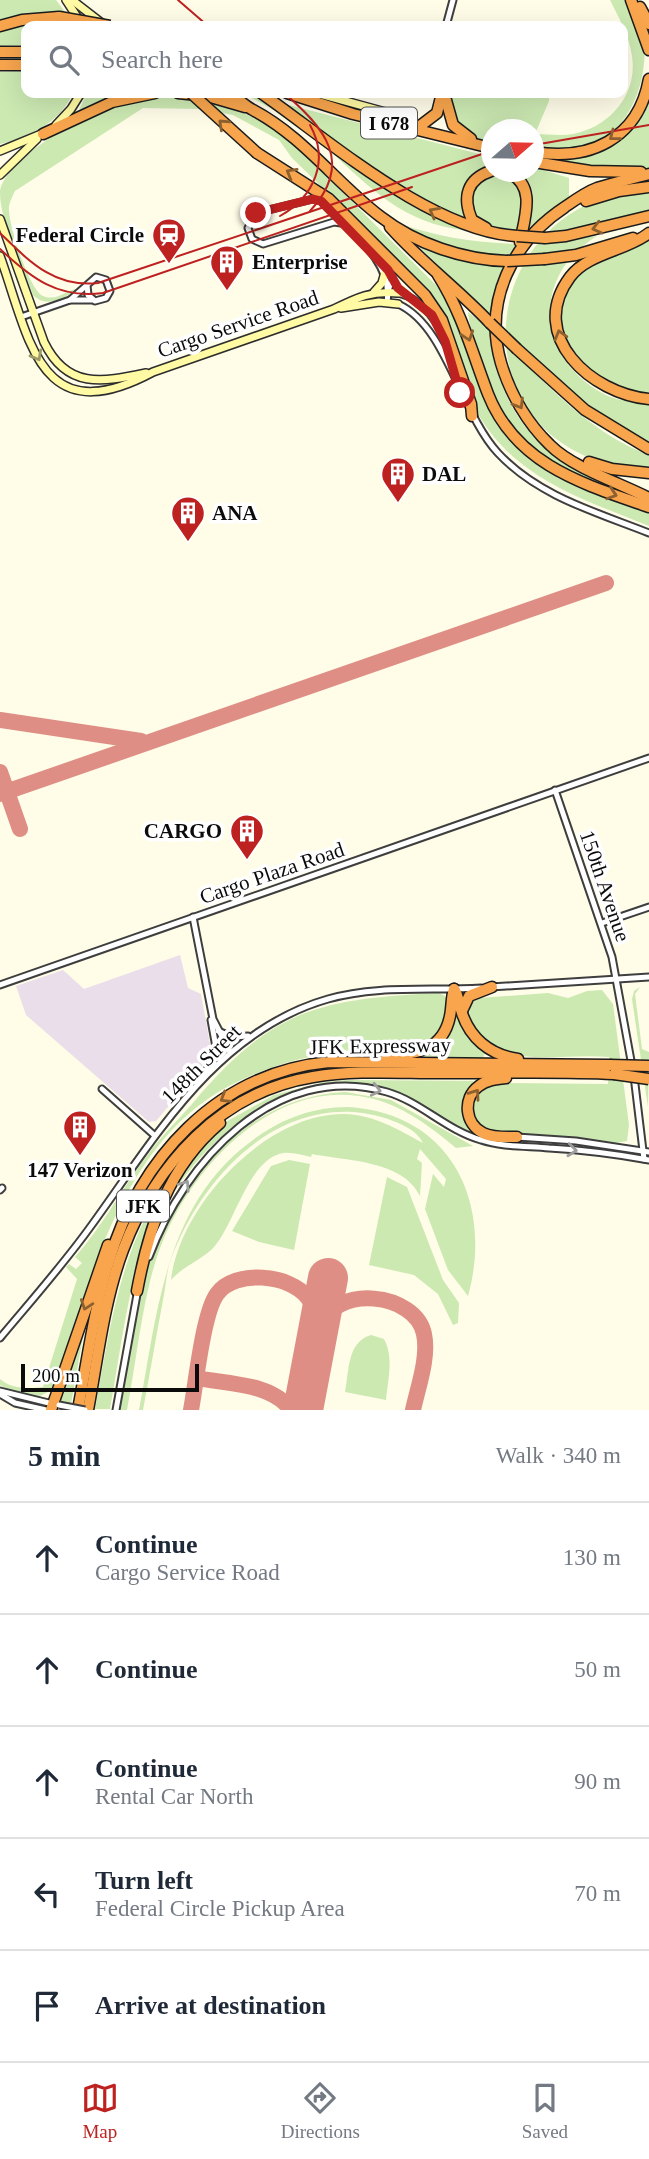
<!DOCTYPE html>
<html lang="en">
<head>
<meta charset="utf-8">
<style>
	body { margin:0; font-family:"Times New Roman",serif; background:#f6f6f7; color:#1f2937 }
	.compass { position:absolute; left:481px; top:119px; width:63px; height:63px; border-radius:50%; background:#fff; box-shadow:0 7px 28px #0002; rotate:70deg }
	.scale { position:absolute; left:21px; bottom:18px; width:178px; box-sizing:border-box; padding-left:7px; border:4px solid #0b0b0b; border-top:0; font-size:19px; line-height:24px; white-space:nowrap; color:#0b0b0b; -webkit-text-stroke:5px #fff; paint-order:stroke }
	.stop { position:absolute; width:21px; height:21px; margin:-16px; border:5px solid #bd2120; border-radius:50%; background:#fff }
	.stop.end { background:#bd2120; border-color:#fff; box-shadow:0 2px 7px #0008 }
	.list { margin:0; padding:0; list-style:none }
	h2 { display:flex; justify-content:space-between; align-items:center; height:91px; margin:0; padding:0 28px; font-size:30px }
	h2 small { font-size:23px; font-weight:400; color:#747a83 }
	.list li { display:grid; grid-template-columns:46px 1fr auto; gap:21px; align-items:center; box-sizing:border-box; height:112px; padding:0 28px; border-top:2px solid #e0e1e3 }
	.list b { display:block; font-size:26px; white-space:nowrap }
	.list p { margin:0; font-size:23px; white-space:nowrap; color:#747a83 }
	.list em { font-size:23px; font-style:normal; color:#747a83 }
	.icon { flex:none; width:38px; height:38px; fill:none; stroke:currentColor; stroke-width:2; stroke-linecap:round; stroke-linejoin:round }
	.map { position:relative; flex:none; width:649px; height:1410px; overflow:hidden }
	.search { position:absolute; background:#fff; box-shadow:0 7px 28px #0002; left:21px; right:21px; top:21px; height:77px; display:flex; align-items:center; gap:18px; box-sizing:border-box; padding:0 24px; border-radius:14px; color:#747a83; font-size:26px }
	.sheet { height:651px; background:#fff }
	nav { display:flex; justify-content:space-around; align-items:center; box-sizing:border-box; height:98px; border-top:2px solid #e0e1e3; background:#fff; font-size:19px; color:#747a83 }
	nav a { display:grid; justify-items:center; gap:4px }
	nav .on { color:#bd2120 }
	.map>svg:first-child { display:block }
	.industrial { fill:#eadeea }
	.green { fill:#cce9b2 }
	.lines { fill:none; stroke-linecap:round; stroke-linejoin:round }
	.taxiway { stroke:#de8e84; stroke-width:16 }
	.runway { stroke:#de8e84; stroke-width:40 }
	.street-casing { stroke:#3e3e3e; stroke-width:9 }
	.secondary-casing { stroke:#2d2d2d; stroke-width:10 }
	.highway-casing { stroke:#1c1c1c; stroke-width:13 }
	.street { stroke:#fff; stroke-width:5 }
	.secondary { stroke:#fffaa3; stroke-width:7 }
	.highway { stroke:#f8a54d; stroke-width:10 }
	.tram { stroke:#bd2120; stroke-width:2 }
	.street-bridge-casing { stroke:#3e3e3e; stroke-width:9; stroke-linecap:butt }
	.highway-bridge-casing { stroke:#1c1c1c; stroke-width:13; stroke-linecap:butt }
	.street-bridge { stroke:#fff; stroke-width:5 }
	.highway-bridge { stroke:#f8a54d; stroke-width:10 }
	.oneway { stroke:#8d602f }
	.oneway2 { stroke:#9d9a66 }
	.oneway3 { stroke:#9d9d9d }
	.route { stroke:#bd2120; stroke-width:9 }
	.labels { text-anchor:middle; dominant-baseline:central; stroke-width:7; stroke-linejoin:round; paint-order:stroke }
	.shield { fill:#fff; stroke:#545454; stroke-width:2 }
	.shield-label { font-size:19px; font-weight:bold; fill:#0b0b0b }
	.poi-label { font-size:21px; font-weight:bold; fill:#0b0b0b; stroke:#fff; text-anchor:start }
	.street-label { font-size:21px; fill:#0b0b0b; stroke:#fff }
</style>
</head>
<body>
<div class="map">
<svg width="649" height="1410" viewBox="0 0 649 1410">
	<rect width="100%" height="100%" fill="#fffce8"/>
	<!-- industrial -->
	<path class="industrial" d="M 180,955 L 188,988 L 201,994 L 212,1055 L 156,1121 L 149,1122 L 26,1015 L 16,986 L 63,970 L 84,989 Z"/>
	<!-- green -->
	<g class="green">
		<path d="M 0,0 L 56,0 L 76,26 L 26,26 L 26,45 L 0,46 Z"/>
		<path d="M 610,0 L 625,0 C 632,12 640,26 644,39 C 649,89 623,145 571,152 C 559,154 546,151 534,151 L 534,130 L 491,130 L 491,143 C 465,135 447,123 451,93 L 549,93 L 549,101 L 535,134 C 547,134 561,136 573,134 C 610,127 638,94 632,56 C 629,36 619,18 610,0 Z"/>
		<path d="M 26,71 L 26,93 L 73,93 C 61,121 30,138 0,144 L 0,72 Z"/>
		<path d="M 649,92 L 649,170 L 584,165 L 559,160 L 581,157 L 603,149 Z"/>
		<path d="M 87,93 L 121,93 L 79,110 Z"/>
		<path d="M 242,93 L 491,157 L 491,172 L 534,172 L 534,167 L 569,178 L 569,197 C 549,218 529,225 513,253 C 472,322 494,412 556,457 C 579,473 608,485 632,497 C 555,473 511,450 483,370 C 477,351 470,332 468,312 L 489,328 L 490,318 L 395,222 C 436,237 472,242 516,244 L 524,233 C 494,232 463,233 434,224 C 381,207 351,167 310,134 C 289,117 265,105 242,93 Z"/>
		<path d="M 157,94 C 205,97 245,109 286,136 L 448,297 L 496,418 L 511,440 L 558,478 L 649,513 L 649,526 C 583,499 516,479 478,414 C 453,372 454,312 407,286 L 332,197 L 292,158 L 279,140 L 233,115 L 201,109 L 143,108 L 15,191 C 13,195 10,201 9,206 C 7,222 29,290 43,296 C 58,302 67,289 78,289 C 65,298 47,309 33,295 C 23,267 0,222 0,193 C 1,163 78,118 105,107 C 121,101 140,98 157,94 Z"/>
		<path d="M 649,191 L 649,210 L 602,224 L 563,230 L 555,241 L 597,236 C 532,275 535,355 602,393 C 616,401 633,402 649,404 L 649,445 L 602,419 L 508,346 C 550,388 592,434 649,455 L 649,471 C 613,468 578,458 550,434 C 476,367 499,247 586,205 C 605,196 628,194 649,191 Z"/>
		<path d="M 649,229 L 649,395 C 631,393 593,380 580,367 C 551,337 552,276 589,252 C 607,241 629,236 649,229 Z"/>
		<path d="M 640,987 L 635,994 L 642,1049 L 649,1052 L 648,1107 L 632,999 L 634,991 Z"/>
		<path d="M 602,990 L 613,1004 L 629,1125 L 627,1141 L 615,1143 C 591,1141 568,1137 544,1136 C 531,1135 500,1138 490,1133 C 456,1118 473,1089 502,1083 L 608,1084 L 609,1057 C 552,1052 506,1074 468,1020 L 471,1003 L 479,998 L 548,993 L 568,998 L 587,991 Z"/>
		<path d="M 439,993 L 445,996 C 449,1005 448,1013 445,1022 C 442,1030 439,1039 431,1044 C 409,1060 335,1053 305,1058 C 281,1063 258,1072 235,1083 C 121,1139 91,1281 52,1390 L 36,1398 L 10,1391 L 0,1385 L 0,1379 C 11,1389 29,1389 43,1387 L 77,1279 L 66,1267 L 69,1264 L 76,1269 L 82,1263 L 75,1257 C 100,1229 118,1196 140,1165 C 155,1143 174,1124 192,1104 C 272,1009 318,999 439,993 Z"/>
		<path d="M 455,1002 L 466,1033 L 485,1052 L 483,1059 L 417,1056 L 428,1053 Z"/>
		<path d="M 347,1080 L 482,1081 L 466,1096 L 471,1129 L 479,1138 C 449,1127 424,1103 394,1094 C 295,1061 210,1129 162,1210 L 181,1169 L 224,1123 L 274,1095 L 324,1082 Z"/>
		<path d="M 345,1092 L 391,1100 L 473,1146 L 456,1148 C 431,1127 406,1108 374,1099 C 279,1074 194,1163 162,1243 C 143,1290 137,1359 127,1410 L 118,1410 C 127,1365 131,1317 145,1274 C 176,1184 243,1097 345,1092 Z"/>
		<path d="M 347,1107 C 454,1113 493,1206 468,1296 L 448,1270 L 425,1209 L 433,1174 L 444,1187 L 446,1179 L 420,1149 L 417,1159 L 422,1163 L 420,1196 C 403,1160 346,1161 312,1154 L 311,1157 C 302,1155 292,1152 284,1153 C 249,1157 235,1224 214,1247 C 202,1260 183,1266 171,1280 C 179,1206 266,1113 344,1114 C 375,1115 397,1129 423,1143 C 414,1123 373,1113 352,1112 C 265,1108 199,1184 171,1259 C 166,1272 166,1287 163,1300 C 156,1337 150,1373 143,1410 L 139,1410 C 158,1309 165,1201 257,1137 C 284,1118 314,1107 347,1107 Z"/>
		<path d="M 289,1160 L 310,1164 L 294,1250 L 259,1242 L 232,1231 L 271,1166 Z"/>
		<path d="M 179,1165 C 134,1231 124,1331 110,1409 L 95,1409 C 111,1322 122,1235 179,1165 Z"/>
		<path d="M 387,1177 L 407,1187 L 443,1280 L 459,1303 L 458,1323 L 453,1325 L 438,1294 L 414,1275 L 369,1265 Z"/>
		<path d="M 86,1320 L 71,1404 L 56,1401 Z"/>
		<path d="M 371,1335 L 384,1339 C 394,1357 388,1380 386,1400 L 345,1392 C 349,1371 347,1342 371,1335 Z"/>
	</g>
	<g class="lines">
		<!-- taxiway -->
		<g class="taxiway">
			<path d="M 0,720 L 141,741"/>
			<path d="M 0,772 L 20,829"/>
			<path d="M 0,794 L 606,583"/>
			<path d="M 318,1330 C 334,1282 416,1293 424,1334 C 429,1357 418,1387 413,1410"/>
			<path d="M 197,1378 C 227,1384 272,1383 291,1410"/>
			<path d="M 191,1410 C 196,1384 203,1313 217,1294 C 235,1269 290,1274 308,1298 C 318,1311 317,1324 316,1339"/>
		</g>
		<!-- runway -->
		<path class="runway" d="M 303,1410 L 328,1278"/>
		<!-- street casing -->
		<g class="street-casing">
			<g id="street">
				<path d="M 446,26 L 453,0"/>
				<path d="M 341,223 L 334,222 L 263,244 L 252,239 L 248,228 L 256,213 L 313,199 L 321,201 C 347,230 394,260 387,302"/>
				<path d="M 384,266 L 392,277 L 389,288"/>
				<path d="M 398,293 C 421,299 435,317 444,338"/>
				<path d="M 70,300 L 96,277 L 106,280 L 110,291 L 106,298 L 95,301 L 88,295 L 87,285"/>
				<path d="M 398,304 C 447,326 460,412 498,453 C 538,496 596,512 649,533"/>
				<path d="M 21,317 L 70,300 L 92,300"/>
				<path d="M 555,790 L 612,957 L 632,1066"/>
				<path d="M 193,917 L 213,1019 L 230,1052"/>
				<path d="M 602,923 L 649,907"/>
				<path d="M 0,985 L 649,758"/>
				<path d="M 491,987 L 649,977"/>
				<path d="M 218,1031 L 232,1037 L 248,1036"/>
				<path d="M 634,1076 L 644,1159"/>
				<path d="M 201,1079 L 217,1053 L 211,1020"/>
				<path d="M 102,1089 L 154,1135"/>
				<path d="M 517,1137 L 576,1141 L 649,1152"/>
				<path d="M 0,1190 L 2,1188"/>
				<path d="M 149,1257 C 184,1162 275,1060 387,1092 C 421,1102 446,1130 481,1140 C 502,1147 527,1146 549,1148 C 583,1150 616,1154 649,1160"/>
				<path d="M 0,1338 C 31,1301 63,1265 91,1226 C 155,1138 216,1031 328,999 C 377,985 430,991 481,988"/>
				<path d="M 0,1391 L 53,1404"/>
				<path d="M 0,1394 L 15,1403 L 46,1410"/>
				<path d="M 116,1410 L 138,1289"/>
			</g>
		</g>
		<!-- secondary casing -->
		<g class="secondary-casing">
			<g id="secondary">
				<path d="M 66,0 L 83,26"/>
				<path d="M 72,0 L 103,24"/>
				<path d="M 316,93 L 389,113 L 411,126"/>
				<path d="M 56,125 L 71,109 L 81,93"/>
				<path d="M 0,151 L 46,132"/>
				<path d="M 0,175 L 37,139"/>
				<path d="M 0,219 L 44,342 C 67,390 103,382 146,373"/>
				<path d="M 0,256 C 30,340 39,433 153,372 L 334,309 C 356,298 373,290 398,293"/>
				<path d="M 374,292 L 382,283 L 385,272"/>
				<path d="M 341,308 L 379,302 L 398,304"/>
			</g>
		</g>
		<!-- highway casing -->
		<g class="highway-casing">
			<g id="highway">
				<path d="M 631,0 L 649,50"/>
				<path d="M 640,7 L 649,24"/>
				<path d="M 0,26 L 22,20 L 59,17"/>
				<path d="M 0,52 L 26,52"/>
				<path d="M 0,65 L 26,65"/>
				<path d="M 178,93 L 207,96 L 245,107"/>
				<path d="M 226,93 C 238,97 243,105 253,110 C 304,137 336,183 381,217 C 416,244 464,260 507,261"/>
				<path d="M 261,93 C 331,142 432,231 517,236"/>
				<path d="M 287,93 L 353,114 L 491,148"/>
				<path d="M 444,93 L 453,125 L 471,139"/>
				<path d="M 416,129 L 437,113 L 441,97"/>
				<path d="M 43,134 L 112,102 L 155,93"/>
				<path d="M 534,152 C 589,161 638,140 649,79"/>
				<path d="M 257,153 L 329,199 L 425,295 L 442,320 L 471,404 L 472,416"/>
				<path d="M 534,162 L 590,171 L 641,172"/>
				<path d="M 507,172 C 537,184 525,217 520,242"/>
				<path d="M 649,174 C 632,178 614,183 597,188 C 586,192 575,200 565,207 C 512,242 483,301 501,363 C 510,393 527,423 550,445 C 573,468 620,483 649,498"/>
				<path d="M 586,201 L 619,191 L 649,187"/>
				<path d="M 390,227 C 421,262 458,289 490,323"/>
				<path d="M 486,228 L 472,220 C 462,197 467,179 491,171"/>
				<path d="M 649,233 C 626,251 588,253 570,277 C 526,336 592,394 649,399"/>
				<path d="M 545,238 L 566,236 L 649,216"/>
				<path d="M 545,259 L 576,255 L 633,238"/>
				<path d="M 438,275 C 462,313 472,352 488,394 C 516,465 583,484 649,507"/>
				<path d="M 517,349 L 585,410 L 649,449"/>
				<path d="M 589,462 L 612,469 L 649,473"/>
				<path d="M 454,989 C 459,995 458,1003 461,1010 C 469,1038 490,1055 518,1059"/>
				<path d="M 462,1011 L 469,996 L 492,987"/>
				<path d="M 386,1056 C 416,1054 443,1051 450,1016 C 452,1007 451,998 454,989"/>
				<path d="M 506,1078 C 496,1079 486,1080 479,1086 C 462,1098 465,1124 483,1133 C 493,1138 506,1137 517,1137"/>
				<path d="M 137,1291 C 149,1227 168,1167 220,1123"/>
				<path d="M 51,1410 L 108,1245"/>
				<path d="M 78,1410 C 87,1361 94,1311 108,1264 C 139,1159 216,1073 329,1062 L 610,1065"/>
				<path d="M 88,1410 C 98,1357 104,1301 123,1250 C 155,1165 220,1092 313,1077 C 355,1070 398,1073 440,1073 C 498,1073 557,1071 614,1074"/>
			</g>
		</g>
		<!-- street -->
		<use href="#street" class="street"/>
		<!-- secondary -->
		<use href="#secondary" class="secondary"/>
		<!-- highway -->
		<use href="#highway" class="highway"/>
		<!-- tram -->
		<g class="tram">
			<path d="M 178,0 L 208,26"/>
			<path d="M 284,93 C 324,127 355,163 310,211"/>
			<path d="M 534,145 L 649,125"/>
			<path d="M 280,216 C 314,197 330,161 310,125"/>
			<path d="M 0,233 C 29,261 54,288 98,283 L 491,151"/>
			<path d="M 0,249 C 31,278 58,299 103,293 L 412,187"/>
		</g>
		<!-- street-bridge casing -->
		<g class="street-bridge-casing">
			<path id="street-bridge" d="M 59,1405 L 85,1410"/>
		</g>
		<!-- highway-bridge casing -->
		<g class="highway-bridge-casing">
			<g id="highway-bridge">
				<path d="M 59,17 L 110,26"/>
				<path d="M 191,93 L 257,153"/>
				<path d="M 517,236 L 545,238"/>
				<path d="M 507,261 L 545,259"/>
				<path d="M 490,323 L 517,349"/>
				<path d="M 610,1065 L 649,1066"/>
				<path d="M 614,1074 L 649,1079"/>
			</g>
		</g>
		<!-- street-bridge -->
		<use href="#street-bridge" class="street-bridge"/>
		<!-- highway-bridge -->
		<use href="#highway-bridge" class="highway-bridge"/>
	</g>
	<!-- one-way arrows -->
	<defs><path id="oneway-chevron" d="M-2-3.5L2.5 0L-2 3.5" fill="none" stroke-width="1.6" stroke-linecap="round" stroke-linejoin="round" transform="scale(1.75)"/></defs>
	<g class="oneway">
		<use href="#oneway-chevron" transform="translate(223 124) rotate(-137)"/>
		<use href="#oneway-chevron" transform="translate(614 136) rotate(142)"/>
		<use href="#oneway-chevron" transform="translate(291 173) rotate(-150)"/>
		<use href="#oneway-chevron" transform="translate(434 212) rotate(-151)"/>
		<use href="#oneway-chevron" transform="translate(597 228) rotate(166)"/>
		<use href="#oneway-chevron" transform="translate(560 335) rotate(-106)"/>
		<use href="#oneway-chevron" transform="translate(468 336) rotate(72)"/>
		<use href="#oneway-chevron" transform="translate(519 404) rotate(59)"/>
		<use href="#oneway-chevron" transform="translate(612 494) rotate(18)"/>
		<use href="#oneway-chevron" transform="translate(475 1094) rotate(-55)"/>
		<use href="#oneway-chevron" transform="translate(225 1098) rotate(148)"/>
		<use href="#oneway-chevron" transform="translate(86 1305) rotate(109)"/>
	</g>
	<use class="oneway2" href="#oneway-chevron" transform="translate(37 356) rotate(61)"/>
	<g class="oneway3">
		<use href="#oneway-chevron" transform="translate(376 1090) rotate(13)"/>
		<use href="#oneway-chevron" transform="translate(572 1150) rotate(6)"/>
		<use href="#oneway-chevron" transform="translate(185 1185) rotate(-56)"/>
	</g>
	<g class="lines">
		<!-- route -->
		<path class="route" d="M 256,213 L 313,199 L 321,201 L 388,270 L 398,288 L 432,315 L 445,341 L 460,393"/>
	</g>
	<!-- icons -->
	<defs>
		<g id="station-pin" transform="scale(1.75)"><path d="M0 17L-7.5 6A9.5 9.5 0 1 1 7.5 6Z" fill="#bd2120" stroke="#fff"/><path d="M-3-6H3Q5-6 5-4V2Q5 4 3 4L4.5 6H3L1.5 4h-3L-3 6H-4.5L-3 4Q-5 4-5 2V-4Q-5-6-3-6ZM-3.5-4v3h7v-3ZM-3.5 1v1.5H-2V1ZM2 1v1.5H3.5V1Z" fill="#fff"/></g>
		<g id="building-pin" transform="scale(1.75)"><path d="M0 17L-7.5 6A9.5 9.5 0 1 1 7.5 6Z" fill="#bd2120" stroke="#fff"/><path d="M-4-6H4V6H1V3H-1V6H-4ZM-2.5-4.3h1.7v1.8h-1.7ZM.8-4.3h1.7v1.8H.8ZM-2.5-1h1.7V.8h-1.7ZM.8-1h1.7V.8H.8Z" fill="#fff"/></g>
	</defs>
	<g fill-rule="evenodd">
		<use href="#station-pin" x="169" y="235"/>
		<use href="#building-pin" x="227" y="262"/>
		<use href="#building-pin" x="398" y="474"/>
		<use href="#building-pin" x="188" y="513"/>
		<use href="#building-pin" x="247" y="831"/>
		<use href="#building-pin" x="80" y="1127"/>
	</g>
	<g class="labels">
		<!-- shield labels -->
		<g class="shield">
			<rect x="361" y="107.5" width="56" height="31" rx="5"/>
			<rect x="117" y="1190.5" width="52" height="31" rx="5"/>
		</g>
		<g class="shield-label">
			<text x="389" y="123">I 678</text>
			<text x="143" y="1206">JFK</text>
		</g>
		<!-- poi labels -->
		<g class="poi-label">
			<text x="144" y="235" text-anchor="end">Federal Circle</text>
			<text x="252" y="262">Enterprise</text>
			<text x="422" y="474">DAL</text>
			<text x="212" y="513">ANA</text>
			<text x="222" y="831" text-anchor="end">CARGO</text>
			<text x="80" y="1170" text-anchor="middle">147 Verizon</text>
		</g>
		<!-- street labels -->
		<g class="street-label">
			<text transform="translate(238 324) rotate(-19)">Cargo Service Road</text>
			<text transform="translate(272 873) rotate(-19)">Cargo Plaza Road</text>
			<text transform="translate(605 886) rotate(71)">150th Avenue</text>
			<text transform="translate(380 1046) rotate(-1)">JFK Expressway</text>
			<text transform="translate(201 1064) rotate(-45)">148th Street</text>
		</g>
	</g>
</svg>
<svg class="compass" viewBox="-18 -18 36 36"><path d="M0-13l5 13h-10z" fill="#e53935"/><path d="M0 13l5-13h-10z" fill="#747a83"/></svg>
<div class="scale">200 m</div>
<div class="stop" style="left:460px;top:393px"></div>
<div class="stop end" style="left:256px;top:213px"></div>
<div class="search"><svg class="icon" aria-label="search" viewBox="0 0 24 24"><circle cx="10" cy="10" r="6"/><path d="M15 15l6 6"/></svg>Search here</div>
</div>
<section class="sheet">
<h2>5 min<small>Walk · 340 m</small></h2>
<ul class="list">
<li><svg class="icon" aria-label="ahead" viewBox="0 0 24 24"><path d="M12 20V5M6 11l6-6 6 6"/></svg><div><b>Continue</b><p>Cargo Service Road</p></div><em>130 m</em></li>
<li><svg class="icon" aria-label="ahead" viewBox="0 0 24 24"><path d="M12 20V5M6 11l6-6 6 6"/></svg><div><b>Continue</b></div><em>50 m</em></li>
<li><svg class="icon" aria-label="ahead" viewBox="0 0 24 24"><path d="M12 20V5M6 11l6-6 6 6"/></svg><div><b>Continue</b><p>Rental Car North</p></div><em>90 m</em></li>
<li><svg class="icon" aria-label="left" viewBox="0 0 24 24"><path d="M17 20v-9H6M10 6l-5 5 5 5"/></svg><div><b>Turn left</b><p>Federal Circle Pickup Area</p></div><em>70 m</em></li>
<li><svg class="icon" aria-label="arrive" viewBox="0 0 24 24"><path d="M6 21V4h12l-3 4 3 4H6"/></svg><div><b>Arrive at destination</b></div></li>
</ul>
</section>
<nav>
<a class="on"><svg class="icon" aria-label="map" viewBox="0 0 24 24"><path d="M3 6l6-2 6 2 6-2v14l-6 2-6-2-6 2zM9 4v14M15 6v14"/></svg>Map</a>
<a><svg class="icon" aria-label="directions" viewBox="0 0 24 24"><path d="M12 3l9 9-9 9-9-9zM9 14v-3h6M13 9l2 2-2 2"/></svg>Directions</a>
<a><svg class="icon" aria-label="saved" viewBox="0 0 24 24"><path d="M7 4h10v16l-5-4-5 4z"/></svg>Saved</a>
</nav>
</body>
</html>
